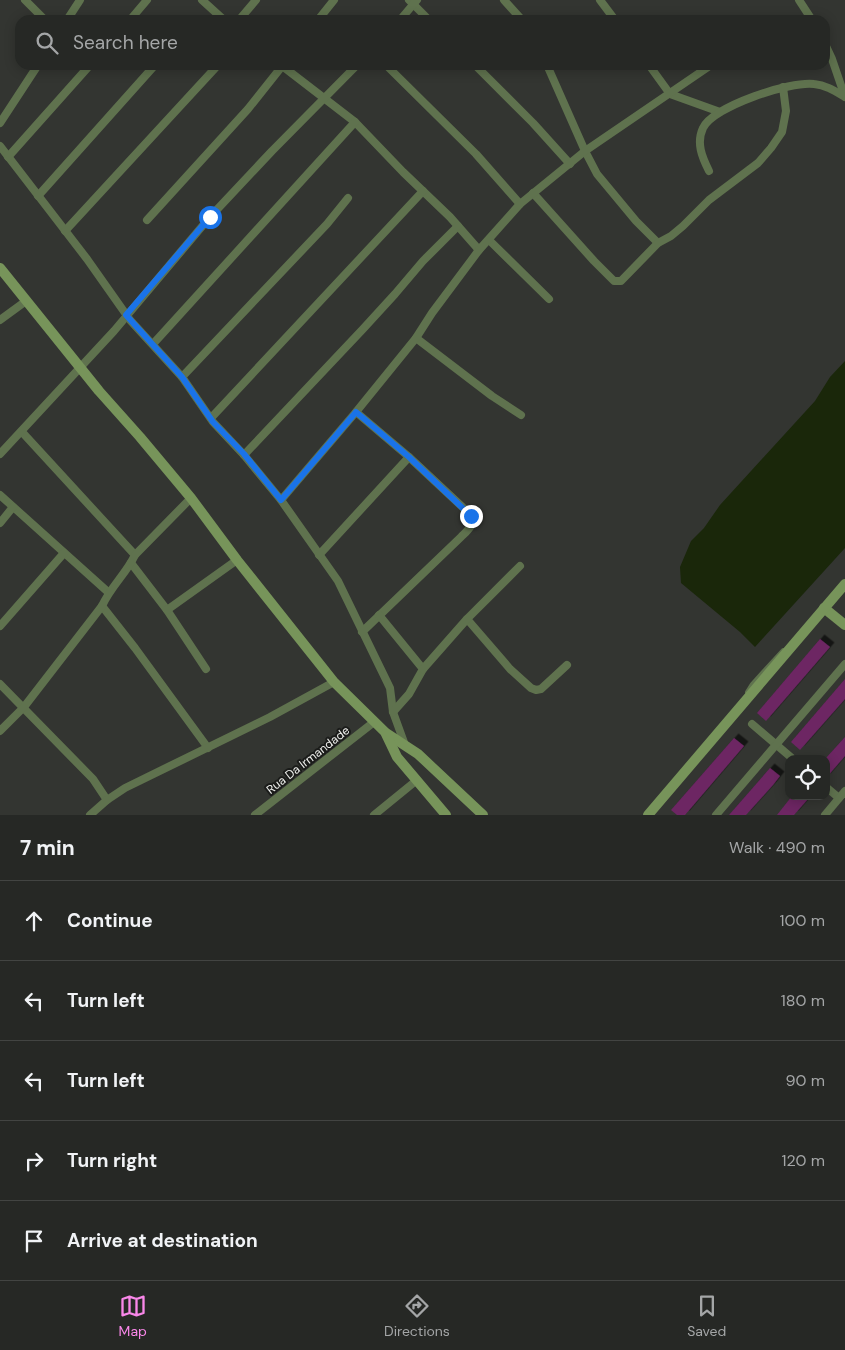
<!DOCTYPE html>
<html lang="en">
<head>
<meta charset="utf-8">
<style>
	body { margin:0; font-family:"DM Sans",sans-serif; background:#323432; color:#f1f3f6 }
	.controls { position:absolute; right:15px; bottom:15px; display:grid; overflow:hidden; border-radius:10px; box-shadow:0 2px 12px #0003 }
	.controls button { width:45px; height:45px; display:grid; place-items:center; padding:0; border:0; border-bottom:1px solid #424442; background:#262825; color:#f1f3f6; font:25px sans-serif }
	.stop { position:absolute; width:15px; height:15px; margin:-11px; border:4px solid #1a73e8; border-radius:50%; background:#fff }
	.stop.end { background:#1a73e8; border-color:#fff; box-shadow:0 1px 5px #0008 }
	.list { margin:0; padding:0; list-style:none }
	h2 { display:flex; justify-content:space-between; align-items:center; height:65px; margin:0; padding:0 20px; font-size:21px }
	h2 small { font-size:16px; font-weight:400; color:#a4a6a7 }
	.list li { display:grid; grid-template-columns:32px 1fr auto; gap:15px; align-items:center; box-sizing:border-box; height:80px; padding:0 20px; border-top:1px solid #424442 }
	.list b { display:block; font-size:19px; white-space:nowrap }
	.list em { font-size:16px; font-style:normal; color:#a4a6a7 }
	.icon { flex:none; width:28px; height:28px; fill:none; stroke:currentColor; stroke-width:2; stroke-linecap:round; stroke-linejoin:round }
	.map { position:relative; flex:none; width:845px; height:815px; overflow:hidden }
	.search { position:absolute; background:#262825; box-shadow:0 2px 12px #0003; left:15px; right:15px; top:15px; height:55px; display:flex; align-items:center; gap:12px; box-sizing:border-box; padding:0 18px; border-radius:15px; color:#a4a6a7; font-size:19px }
	.sheet { height:465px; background:#262825 }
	nav { display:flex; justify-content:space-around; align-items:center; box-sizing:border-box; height:70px; border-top:1px solid #424442; background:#262825; font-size:14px; color:#a4a6a7 }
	nav a { display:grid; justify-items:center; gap:2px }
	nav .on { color:#f987e9 }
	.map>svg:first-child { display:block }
	.water { fill:#1a270a }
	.building { fill:#6d2564; filter:url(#shadow) }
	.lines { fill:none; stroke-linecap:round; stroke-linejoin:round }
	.lane { stroke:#5f724e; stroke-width:4 }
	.street { stroke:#5f724e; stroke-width:8 }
	.secondary { stroke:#77945a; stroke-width:10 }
	.route { stroke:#1a73e8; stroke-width:6 }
	.labels { text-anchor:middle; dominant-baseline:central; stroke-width:4; stroke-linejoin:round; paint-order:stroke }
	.street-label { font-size:12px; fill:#f0f1ee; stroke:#1b1c1a }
</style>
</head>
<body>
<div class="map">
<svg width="845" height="815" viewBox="0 0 845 815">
	<defs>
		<filter id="shadow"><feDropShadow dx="4.5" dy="-4.5" stdDeviation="0" flood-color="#0009"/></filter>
	</defs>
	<rect width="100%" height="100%" fill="#333531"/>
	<!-- water -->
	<path class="water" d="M 845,361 L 845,548 L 755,647 L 740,632 L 681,583 L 680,567 L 691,541 L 704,528 L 720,505 L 815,401 L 830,377 Z"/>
	<!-- building -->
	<g class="building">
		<path d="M 820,639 L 830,647 L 766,721 L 757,713 Z"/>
		<path d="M 845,679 L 845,699 L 800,750 L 791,742 Z"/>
		<path d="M 845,737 L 845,756 L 826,778 L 826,758 Z"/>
		<path d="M 734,738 L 744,746 L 685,815 L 677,815 L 671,810 Z"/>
		<path d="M 770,768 L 780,776 L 773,785 L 746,815 L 729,815 Z"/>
		<path d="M 792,796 L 804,796 L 808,799 L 794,815 L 777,815 Z"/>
	</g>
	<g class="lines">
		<!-- lane -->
		<path class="lane" d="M 747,692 L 752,684 L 783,650"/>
		<!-- street -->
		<g class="street">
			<path d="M 25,0 L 45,20"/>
			<path d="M 202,0 L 224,20"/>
			<path d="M 409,0 L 429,20"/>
			<path d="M 504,0 L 522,20"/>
			<path d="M 600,0 L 615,20"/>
			<path d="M 799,0 L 812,20"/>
			<path d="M 67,20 L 80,0"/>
			<path d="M 130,20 L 147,0"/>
			<path d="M 239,20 L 256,0"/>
			<path d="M 318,20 L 334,0"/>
			<path d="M 400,20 L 417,0"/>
			<path d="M 825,44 L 832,59 L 845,97"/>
			<path d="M 281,65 L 355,122 L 403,172 L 450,217 L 479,250"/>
			<path d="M 386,65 L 476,154 L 520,204"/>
			<path d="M 475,65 L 533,123 L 570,164"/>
			<path d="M 547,65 L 585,151 L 597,174 L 636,221 L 658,243"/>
			<path d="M 649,65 L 670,94 L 720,112"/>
			<path d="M 0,123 L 38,65"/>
			<path d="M 0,146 L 87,259 L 130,320 L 182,377 L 213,422 L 244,455 L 281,500 L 338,581 L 390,688 L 393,712 L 405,745"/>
			<path d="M 8,157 L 90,65"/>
			<path d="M 709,171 C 702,157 696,143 703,128 C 714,106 790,81 814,84 C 826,85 835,91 845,97"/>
			<path d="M 533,193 L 594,261 L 614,281 L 621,281 L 658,243 L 671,236 L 683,226 L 709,200 L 758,163 L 771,148 L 782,132 L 786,111 L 783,87"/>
			<path d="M 38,196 L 155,65"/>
			<path d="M 147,220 L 248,109 L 283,65"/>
			<path d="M 65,231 L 218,65"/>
			<path d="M 489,240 L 549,299"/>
			<path d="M 0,320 L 26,301"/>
			<path d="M 416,338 L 492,396 L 521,415"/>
			<path d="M 153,344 L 355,122"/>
			<path d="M 182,377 L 327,224 L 348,198"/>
			<path d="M 356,412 L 409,457 L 471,515 C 474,526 468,530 461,537 L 362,632"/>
			<path d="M 211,418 L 423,191"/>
			<path d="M 22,432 L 135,555"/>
			<path d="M 0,454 L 114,331 L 210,217 L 272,151 L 357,65"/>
			<path d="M 244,455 L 363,329 L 395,294 L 423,261 L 458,226"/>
			<path d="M 0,495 L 108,592"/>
			<path d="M 281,500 L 356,412 L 416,338 L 432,313 L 479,250 L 520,204 L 585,151 L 711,65"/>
			<path d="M 0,523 L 13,507"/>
			<path d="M 319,555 L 409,457"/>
			<path d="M 131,563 L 167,610 L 206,669"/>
			<path d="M 102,606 L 135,648 L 208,748"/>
			<path d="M 167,610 L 237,560"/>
			<path d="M 379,615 L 423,669 L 409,694 L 393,712"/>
			<path d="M 467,619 L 510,669 L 531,688 L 536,690 L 541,689 L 567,665"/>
			<path d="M 0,626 L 64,553"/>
			<path d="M 423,669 L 467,619 L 520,566"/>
			<path d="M 0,684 L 93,779 L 107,800"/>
			<path d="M 752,724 L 793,759"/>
			<path d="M 0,731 L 24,707 L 102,606 C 111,586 126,574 135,555 L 191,498"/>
			<path d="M 826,787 L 839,798"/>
			<path d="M 90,815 L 107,800 L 125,788 L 270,717 L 334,682"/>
			<path d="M 255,815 L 374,722"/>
			<path d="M 374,815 L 417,780"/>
			<path d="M 716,815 L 845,664"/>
			<path d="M 825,815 L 845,791"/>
		</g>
		<!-- secondary -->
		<g class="secondary">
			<path d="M 0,268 L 99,391 L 140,437 L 191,498 L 237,560 L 334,682 L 386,733 L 418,754 L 483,815"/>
			<path d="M 824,608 L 845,625"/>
			<path d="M 386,734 L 397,757 L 446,815"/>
			<path d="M 648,815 L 845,584"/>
		</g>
	</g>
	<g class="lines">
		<!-- route -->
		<path class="route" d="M 210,217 L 126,315 L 182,377 L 213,422 L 244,454 L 281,500 L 356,412 L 409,457 L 471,516"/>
	</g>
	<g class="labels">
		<!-- street labels -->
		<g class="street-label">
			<text transform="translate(308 760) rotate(-38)">Rua Da Irmandade</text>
		</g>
	</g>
</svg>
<div class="controls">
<button><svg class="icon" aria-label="locate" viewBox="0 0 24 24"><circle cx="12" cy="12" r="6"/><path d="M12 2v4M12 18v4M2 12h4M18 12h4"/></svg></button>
</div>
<div class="stop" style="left:210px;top:217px"></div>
<div class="stop end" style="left:471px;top:516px"></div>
<div class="search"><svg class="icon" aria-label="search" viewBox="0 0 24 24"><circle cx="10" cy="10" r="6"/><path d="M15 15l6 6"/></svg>Search here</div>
</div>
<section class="sheet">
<h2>7 min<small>Walk · 490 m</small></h2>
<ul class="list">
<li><svg class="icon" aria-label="ahead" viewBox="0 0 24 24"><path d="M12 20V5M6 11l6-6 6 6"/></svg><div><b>Continue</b></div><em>100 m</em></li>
<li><svg class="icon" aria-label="left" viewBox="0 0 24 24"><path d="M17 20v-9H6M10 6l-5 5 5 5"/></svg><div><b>Turn left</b></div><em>180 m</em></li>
<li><svg class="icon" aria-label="left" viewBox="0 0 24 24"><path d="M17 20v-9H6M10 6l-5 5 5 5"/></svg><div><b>Turn left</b></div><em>90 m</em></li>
<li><svg class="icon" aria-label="right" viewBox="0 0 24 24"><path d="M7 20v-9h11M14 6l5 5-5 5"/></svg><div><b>Turn right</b></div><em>120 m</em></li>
<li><svg class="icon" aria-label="arrive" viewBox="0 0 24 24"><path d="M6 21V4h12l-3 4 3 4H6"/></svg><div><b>Arrive at destination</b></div></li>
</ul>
</section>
<nav>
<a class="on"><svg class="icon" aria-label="map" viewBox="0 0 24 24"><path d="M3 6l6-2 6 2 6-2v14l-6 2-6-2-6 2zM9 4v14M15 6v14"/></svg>Map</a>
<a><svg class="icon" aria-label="directions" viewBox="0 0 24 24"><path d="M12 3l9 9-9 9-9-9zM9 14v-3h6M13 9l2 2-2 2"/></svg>Directions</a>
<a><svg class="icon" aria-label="saved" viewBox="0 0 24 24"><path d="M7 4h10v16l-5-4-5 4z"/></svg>Saved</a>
</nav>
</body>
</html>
